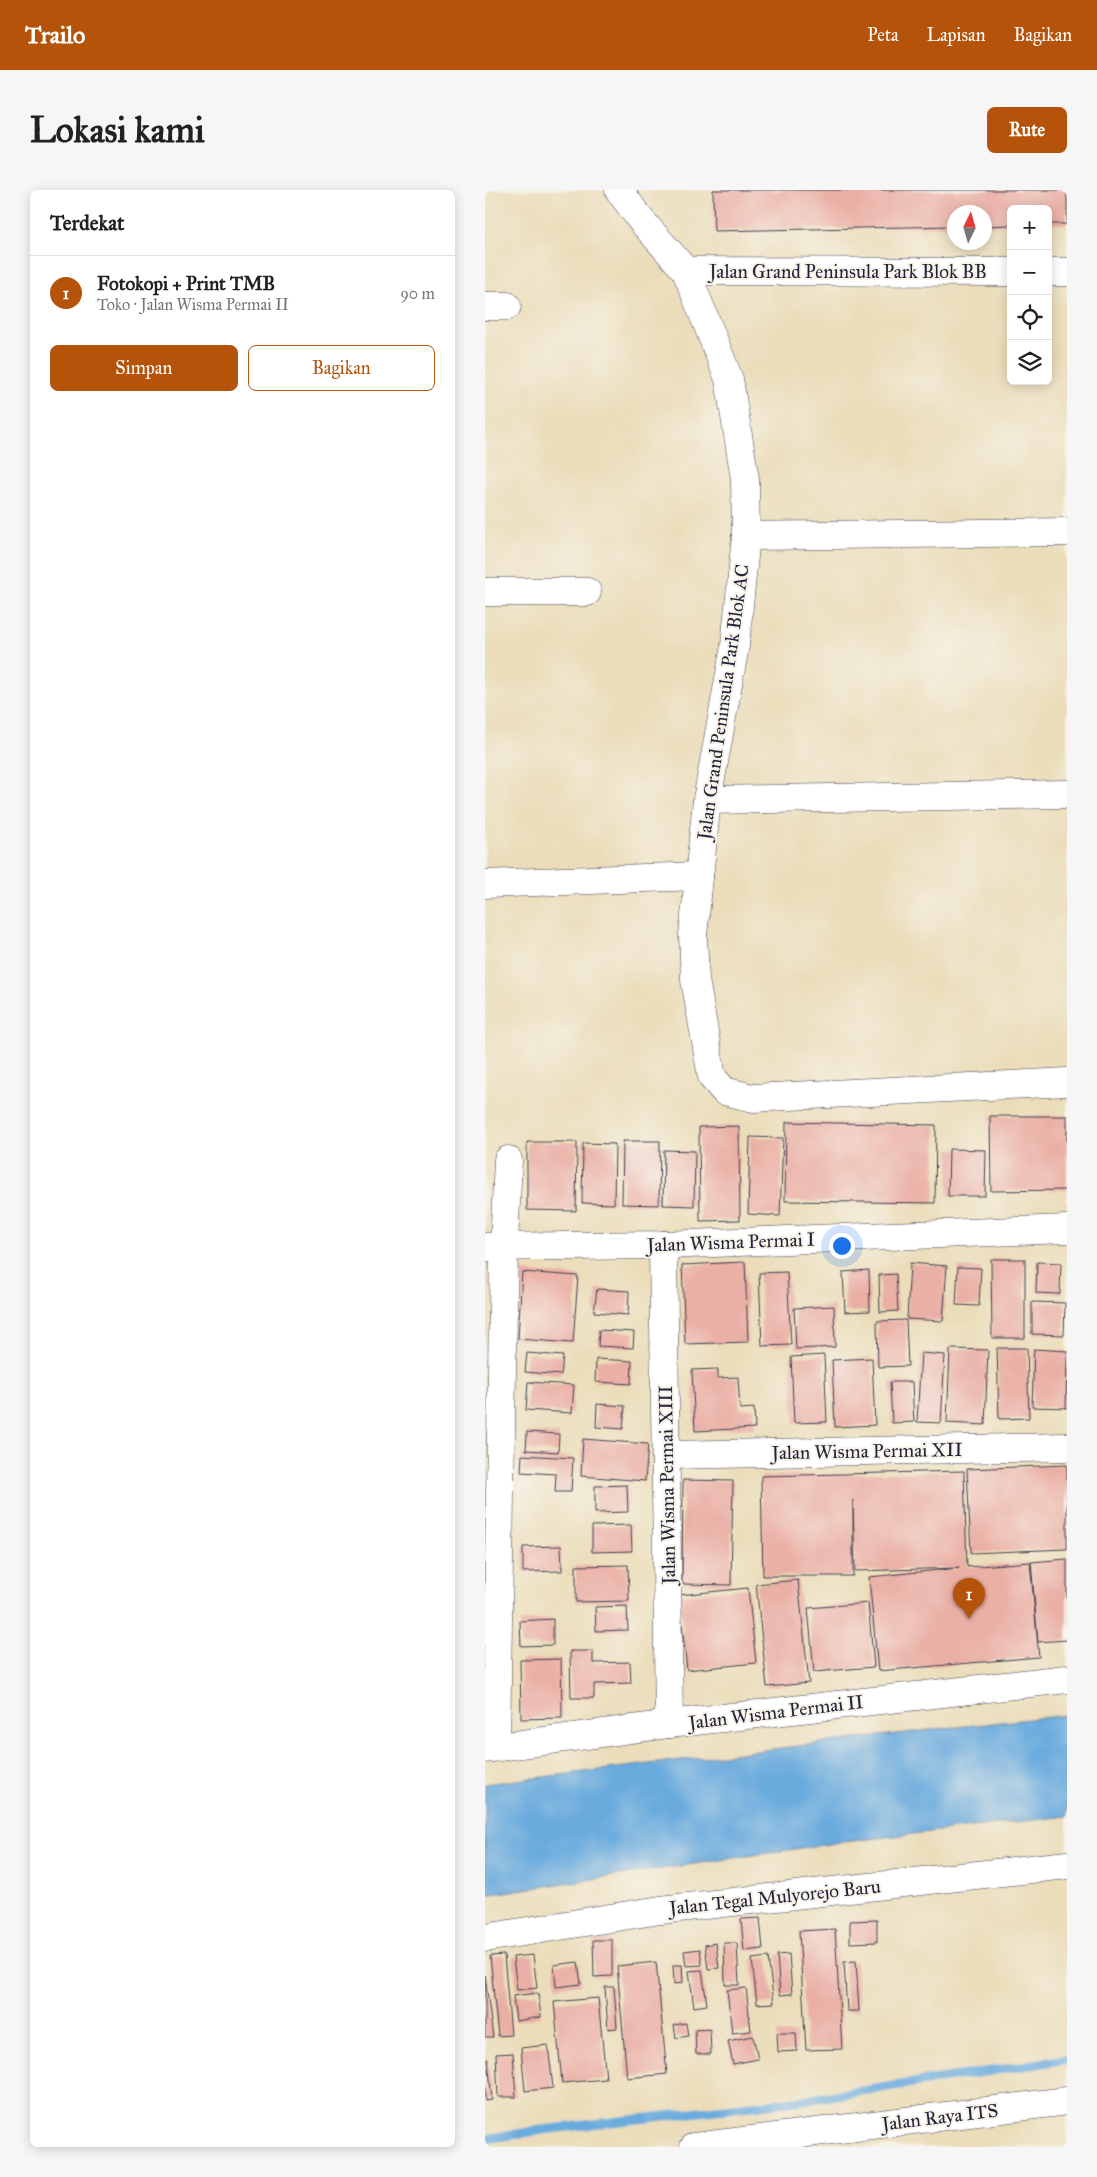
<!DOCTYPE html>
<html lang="id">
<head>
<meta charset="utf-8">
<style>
	body { margin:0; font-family:"IM FELL Great Primer",serif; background:#f6f6f6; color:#202124 }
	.controls { position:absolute; right:15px; top:15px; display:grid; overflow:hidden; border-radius:8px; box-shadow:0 2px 12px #0003 }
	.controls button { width:45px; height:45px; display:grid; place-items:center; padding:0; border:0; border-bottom:1px solid #e0e0e0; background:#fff; color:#202124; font:25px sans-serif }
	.compass { position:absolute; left:462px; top:15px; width:45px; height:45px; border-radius:50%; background:#fff; box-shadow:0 2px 12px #0003; rotate:5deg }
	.you { position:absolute; left:356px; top:1055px; width:18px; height:18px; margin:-12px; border:4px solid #fff; border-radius:50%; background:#1a73e8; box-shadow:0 0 0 8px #1a73e833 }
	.badge { display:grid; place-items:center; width:32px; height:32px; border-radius:50%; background:#b45309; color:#fff; font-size:16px; font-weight:700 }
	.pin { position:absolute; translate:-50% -41px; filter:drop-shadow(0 1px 2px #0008) }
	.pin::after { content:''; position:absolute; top:26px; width:18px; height:15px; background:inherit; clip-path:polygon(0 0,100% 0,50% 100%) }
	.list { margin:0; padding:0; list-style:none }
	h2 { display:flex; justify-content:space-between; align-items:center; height:65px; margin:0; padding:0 20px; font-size:21px }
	h2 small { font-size:16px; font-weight:400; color:#757577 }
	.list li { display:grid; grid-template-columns:32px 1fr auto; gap:15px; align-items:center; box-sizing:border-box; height:75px; padding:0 20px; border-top:1px solid #e0e0e0 }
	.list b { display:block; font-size:19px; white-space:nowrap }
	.list p { margin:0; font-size:16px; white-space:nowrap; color:#757577 }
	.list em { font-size:16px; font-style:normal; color:#757577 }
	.actions { display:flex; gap:10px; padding:15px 20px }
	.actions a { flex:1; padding:11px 0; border:1px solid #b45309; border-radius:8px; text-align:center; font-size:18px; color:#b45309 }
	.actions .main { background:#b45309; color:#fff }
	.icon { flex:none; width:28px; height:28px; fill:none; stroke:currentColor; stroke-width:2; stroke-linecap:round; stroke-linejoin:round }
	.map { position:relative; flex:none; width:582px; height:1957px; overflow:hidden; border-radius:8px }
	header { display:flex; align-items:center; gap:30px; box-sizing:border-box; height:70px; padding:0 25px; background:#b45309; color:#fff }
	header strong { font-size:24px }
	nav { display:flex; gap:28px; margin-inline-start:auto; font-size:18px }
	.intro { display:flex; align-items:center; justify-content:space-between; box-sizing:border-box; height:120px; padding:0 30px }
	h1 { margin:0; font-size:35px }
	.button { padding:12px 22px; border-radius:8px; background:#b45309; color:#fff; font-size:18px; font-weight:700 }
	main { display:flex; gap:30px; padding:0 30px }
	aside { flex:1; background:#fff; border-radius:8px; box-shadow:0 2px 12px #0003 }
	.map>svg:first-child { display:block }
	.water { fill:#6aabde; stroke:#46668c }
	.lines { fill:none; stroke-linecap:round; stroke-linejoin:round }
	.stream { stroke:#6aabde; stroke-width:9 }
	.building { fill:#eaafa5 }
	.minor-casing { stroke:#403e4e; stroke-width:29 }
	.major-casing { stroke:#403e4e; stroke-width:29 }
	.minor { stroke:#fff; stroke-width:28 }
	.major { stroke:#fff; stroke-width:28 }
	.labels { text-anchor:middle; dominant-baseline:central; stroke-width:4; stroke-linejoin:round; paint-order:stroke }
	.street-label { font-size:19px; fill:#22223b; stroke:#f7f3e8 }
</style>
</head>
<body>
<header>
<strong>Trailo</strong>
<nav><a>Peta</a><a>Lapisan</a><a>Bagikan</a></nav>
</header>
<div class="intro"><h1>Lokasi kami</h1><a class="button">Rute</a></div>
<main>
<aside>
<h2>Terdekat<small></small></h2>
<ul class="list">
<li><span class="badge">1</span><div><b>Fotokopi + Print TMB</b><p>Toko · Jalan Wisma Permai II</p></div><em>90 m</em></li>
</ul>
<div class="actions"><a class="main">Simpan</a><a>Bagikan</a></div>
</aside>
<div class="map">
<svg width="582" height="1957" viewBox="0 0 582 1957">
	<rect width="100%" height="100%" fill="#f7f3e8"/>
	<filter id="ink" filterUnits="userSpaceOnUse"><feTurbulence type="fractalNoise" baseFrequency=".02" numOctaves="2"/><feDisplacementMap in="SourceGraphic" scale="10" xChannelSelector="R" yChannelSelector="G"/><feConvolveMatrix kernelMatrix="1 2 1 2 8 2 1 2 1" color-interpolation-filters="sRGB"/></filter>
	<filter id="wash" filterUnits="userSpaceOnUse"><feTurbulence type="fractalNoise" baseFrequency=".0096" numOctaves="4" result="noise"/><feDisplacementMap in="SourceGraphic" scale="20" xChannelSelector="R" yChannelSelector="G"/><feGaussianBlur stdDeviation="1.12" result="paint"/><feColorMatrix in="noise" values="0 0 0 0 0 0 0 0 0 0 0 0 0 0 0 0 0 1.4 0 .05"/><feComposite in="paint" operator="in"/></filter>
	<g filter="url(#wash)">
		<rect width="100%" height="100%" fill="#ebddba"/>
		<!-- water -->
		<path class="water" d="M 582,1525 L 582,1626 L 350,1653 L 0,1705 L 0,1594 L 452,1539 Z"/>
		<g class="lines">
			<!-- stream -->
			<path class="stream" d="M 0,1949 L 57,1940 L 319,1910 L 582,1869"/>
		</g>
		<g id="blocks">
			<!-- building -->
			<g class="building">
				<path d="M 228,0 L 582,0 L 582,34 L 563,34 L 563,19 L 526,19 L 526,35 L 500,36 L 500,22 L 470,22 L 470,36 L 229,41 Z"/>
				<path d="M 505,926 L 582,926 L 582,1000 L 506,1001 Z"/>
				<path d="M 301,932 L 451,935 L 450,1013 L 300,1011 Z"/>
				<path d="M 254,936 L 255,1030 L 215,1031 L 214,937 Z"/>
				<path d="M 265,947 L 298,948 L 295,1026 L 263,1024 Z"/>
				<path d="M 138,951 L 175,951 L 174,1015 L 137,1014 Z"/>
				<path d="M 42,952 L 92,952 L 91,1021 L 42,1020 Z"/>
				<path d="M 98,953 L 130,954 L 129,1014 L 97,1013 Z"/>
				<path d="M 464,959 L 501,960 L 500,1006 L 463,1006 Z"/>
				<path d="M 179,960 L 210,961 L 209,1016 L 178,1015 Z"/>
				<path d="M 506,1069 L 540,1069 L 540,1148 L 507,1148 Z"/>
				<path d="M 260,1072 L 263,1152 L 200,1154 L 197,1075 Z"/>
				<path d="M 552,1072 L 576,1073 L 575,1104 L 551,1103 Z"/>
				<path d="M 425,1073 L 462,1076 L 458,1131 L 422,1129 Z"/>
				<path d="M 473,1077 L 496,1078 L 494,1116 L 471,1115 Z"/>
				<path d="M 384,1080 L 385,1121 L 360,1122 L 358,1082 Z"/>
				<path d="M 37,1082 L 93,1086 L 88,1153 L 33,1149 Z"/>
				<path d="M 302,1082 L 306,1155 L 277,1156 L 274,1083 Z"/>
				<path d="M 411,1084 L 413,1121 L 395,1122 L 394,1085 Z"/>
				<path d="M 112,1099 L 144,1101 L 143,1125 L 109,1122 Z"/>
				<path d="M 547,1112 L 580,1113 L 579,1145 L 547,1144 Z"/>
				<path d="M 349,1116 L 350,1157 L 311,1159 L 309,1118 Z"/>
				<path d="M 421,1130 L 423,1176 L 393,1177 L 392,1131 Z"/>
				<path d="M 114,1140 L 149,1142 L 148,1158 L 113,1156 Z"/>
				<path d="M 512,1158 L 542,1158 L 544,1228 L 514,1229 Z"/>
				<path d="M 465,1159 L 503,1160 L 500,1235 L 462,1233 Z"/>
				<path d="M 549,1159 L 582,1161 L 581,1218 L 547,1217 Z"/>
				<path d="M 42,1163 L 78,1166 L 76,1185 L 40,1182 Z"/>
				<path d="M 436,1163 L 460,1165 L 456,1233 L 432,1232 Z"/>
				<path d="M 339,1165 L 342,1232 L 309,1233 L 306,1167 Z"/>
				<path d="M 387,1168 L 390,1235 L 350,1237 L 347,1170 Z"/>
				<path d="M 111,1169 L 147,1171 L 146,1194 L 110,1192 Z"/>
				<path d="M 233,1179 L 233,1188 L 253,1187 L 255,1219 L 269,1218 L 270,1238 L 210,1241 L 207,1180 Z"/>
				<path d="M 43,1192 L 89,1195 L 87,1223 L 41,1220 Z"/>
				<path d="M 405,1192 L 427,1192 L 429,1232 L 407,1233 Z"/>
				<path d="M 112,1214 L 140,1216 L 138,1239 L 111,1237 Z"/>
				<path d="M 42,1242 L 74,1244 L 73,1262 L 41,1260 Z"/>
				<path d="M 98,1249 L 163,1254 L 160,1291 L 96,1286 Z"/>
				<path d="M 37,1265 L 88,1268 L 86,1302 L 70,1302 L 71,1284 L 36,1282 Z"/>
				<path d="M 582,1275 L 582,1359 L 486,1363 L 482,1279 Z"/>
				<path d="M 479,1281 L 482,1377 L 545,1372 L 554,1467 L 393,1481 L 384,1387 L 474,1378 L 370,1381 L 368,1310 L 368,1386 L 278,1386 L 276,1286 Z"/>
				<path d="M 198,1290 L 248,1291 L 246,1395 L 197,1394 Z"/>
				<path d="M 142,1295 L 143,1322 L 110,1323 L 110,1296 Z"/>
				<path d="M 146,1335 L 147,1361 L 107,1362 L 107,1336 Z"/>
				<path d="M 76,1356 L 77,1381 L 38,1382 L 38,1357 Z"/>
				<path d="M 582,1369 L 582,1450 L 553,1452 L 546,1372 Z"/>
				<path d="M 143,1375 L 144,1411 L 91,1412 L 91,1376 Z"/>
				<path d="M 313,1390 L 324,1493 L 282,1497 L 271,1394 Z"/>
				<path d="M 263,1398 L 271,1473 L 202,1480 L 194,1405 Z"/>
				<path d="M 383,1413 L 389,1477 L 329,1482 L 323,1418 Z"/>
				<path d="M 142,1416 L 143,1440 L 111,1441 L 110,1417 Z"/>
				<path d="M 68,1429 L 68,1455 L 36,1456 L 35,1431 Z"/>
				<path d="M 85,1461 L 108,1461 L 108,1473 L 145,1472 L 146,1493 L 109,1494 L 109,1508 L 86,1508 Z"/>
				<path d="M 76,1469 L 77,1528 L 36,1529 L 35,1470 Z"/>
				<path d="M 275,1728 L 278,1759 L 259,1761 L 256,1729 Z"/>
				<path d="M 392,1730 L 392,1752 L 365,1753 L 365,1731 Z"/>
				<path d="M 350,1739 L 357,1859 L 321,1860 L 314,1741 Z"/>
				<path d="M 108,1750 L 127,1750 L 127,1786 L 109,1787 Z"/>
				<path d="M 231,1753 L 234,1778 L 223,1779 L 220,1755 Z"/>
				<path d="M 239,1753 L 252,1753 L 254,1795 L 240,1795 Z"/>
				<path d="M 215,1759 L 217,1775 L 201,1776 L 199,1761 Z"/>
				<path d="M 304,1764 L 307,1804 L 295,1805 L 292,1765 Z"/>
				<path d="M 19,1765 L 26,1845 L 13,1846 L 5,1766 Z"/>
				<path d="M 48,1765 L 52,1798 L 32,1800 L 28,1767 Z"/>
				<path d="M 283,1767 L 289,1813 L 272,1814 L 267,1769 Z"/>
				<path d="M 371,1771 L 374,1821 L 362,1821 L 359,1772 Z"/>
				<path d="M 93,1772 L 96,1794 L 71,1797 L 69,1775 Z"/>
				<path d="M 171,1772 L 182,1884 L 142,1888 L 132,1776 Z"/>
				<path d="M 188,1775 L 197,1775 L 198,1793 L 189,1794 Z"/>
				<path d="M 217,1780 L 222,1815 L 209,1817 L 204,1781 Z"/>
				<path d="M 0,1785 L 8,1847 L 0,1847 Z"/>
				<path d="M 120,1797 L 129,1797 L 132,1838 L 123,1839 Z"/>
				<path d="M 261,1798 L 266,1841 L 247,1843 L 242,1800 Z"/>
				<path d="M 53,1803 L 56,1827 L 31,1831 L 28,1806 Z"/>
				<path d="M 113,1808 L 121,1889 L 77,1893 L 69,1812 Z"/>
				<path d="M 201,1833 L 203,1846 L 191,1848 L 189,1835 Z"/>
				<path d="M 225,1839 L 226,1864 L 211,1864 L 210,1840 Z"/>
				<path d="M 292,1843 L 311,1843 L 312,1861 L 293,1862 Z"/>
				<path d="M 268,1846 L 273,1869 L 248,1874 L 243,1851 Z"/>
				<path d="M 63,1855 L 68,1898 L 40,1901 L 36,1858 Z"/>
				<path d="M 28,1863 L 31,1907 L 13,1907 L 11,1864 Z"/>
				<path d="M 0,1869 L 3,1869 L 7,1910 L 0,1911 Z"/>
			</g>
		</g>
	</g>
	<g filter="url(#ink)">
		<use href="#blocks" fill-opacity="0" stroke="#403e4e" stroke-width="1"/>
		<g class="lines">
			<!-- minor casing -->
			<g class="minor-casing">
				<g id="minor">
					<path d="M 134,0 L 155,29 L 201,81 L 244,189 L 260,289 L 261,346 L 250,456 L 222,610 L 208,745 L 210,790 L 227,887 L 239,901 L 268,908 L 582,892"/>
					<path d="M 201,81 L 526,82"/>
					<path d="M 563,82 L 582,82"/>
					<path d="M 0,116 L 22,116"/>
					<path d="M 261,346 L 582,342"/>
					<path d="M 0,402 L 102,402"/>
					<path d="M 222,610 L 582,604"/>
					<path d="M 0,694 L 214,686"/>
					<path d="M 178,1055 L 184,1534"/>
					<path d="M 1,1057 L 178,1055 L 582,1039"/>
					<path d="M 182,1265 L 582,1257"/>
					<path d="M 11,1557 L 19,1055 L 23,970"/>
					<path d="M 0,1559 L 184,1534 L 582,1489"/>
					<path d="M 0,1748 L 175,1720 L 582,1675"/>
				</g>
			</g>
			<!-- major casing -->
			<g class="major-casing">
				<path id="major" d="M 209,1957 L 582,1911"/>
			</g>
			<!-- minor -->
			<use href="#minor" class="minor"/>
			<!-- major -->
			<use href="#major" class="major"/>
		</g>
	</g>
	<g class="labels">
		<!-- street labels -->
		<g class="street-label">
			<text x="363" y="81">Jalan Grand Peninsula Park Blok BB</text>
			<text transform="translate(238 512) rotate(-82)">Jalan Grand Peninsula Park Blok AC</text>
			<text transform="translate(246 1052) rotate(-2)">Jalan Wisma Permai I</text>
			<text transform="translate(382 1261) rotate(-1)">Jalan Wisma Permai XII</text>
			<text transform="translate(182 1295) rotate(-91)">Jalan Wisma Permai XIII</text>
			<text transform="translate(291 1522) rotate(-7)">Jalan Wisma Permai II</text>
			<text transform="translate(290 1707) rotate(-6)">Jalan Tegal Mulyorejo Baru</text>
			<text transform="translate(455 1927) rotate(-7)">Jalan Raya ITS</text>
		</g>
	</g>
</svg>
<div class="controls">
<button>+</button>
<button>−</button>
<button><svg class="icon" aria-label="locate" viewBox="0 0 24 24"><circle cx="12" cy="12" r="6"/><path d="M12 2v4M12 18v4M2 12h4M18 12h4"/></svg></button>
<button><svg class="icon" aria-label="layers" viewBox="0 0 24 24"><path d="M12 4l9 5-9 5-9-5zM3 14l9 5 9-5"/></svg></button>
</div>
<svg class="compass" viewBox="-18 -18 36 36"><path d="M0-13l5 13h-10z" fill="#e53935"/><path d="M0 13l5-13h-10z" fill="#757577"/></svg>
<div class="you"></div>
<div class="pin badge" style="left:484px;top:1429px">1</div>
</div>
</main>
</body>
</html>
